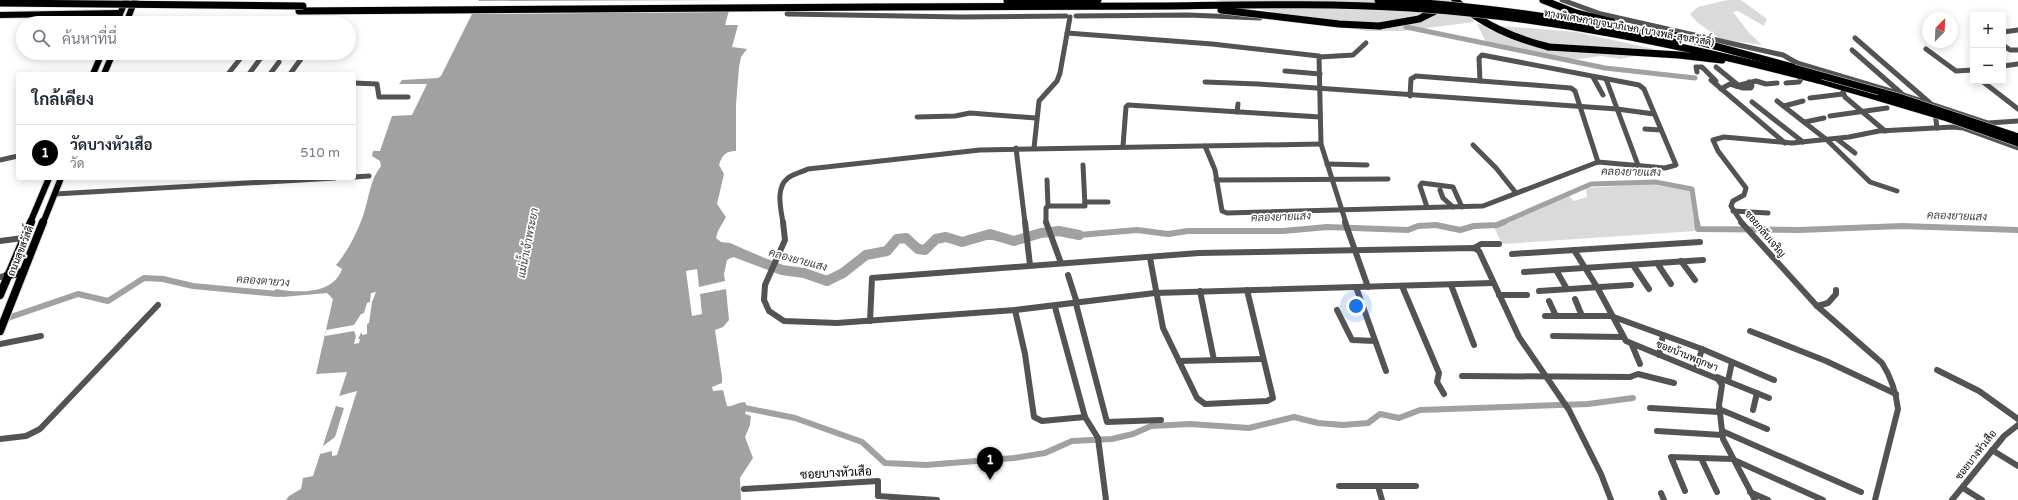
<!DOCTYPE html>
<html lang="th">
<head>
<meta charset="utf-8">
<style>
	body { margin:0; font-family:"Varela Round",Sarabun,sans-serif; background:#f2f2f3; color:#1f2937 }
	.controls { position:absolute; right:12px; top:12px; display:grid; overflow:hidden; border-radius:4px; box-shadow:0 2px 10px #0003 }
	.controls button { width:36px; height:36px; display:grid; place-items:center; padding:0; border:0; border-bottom:1px solid #e0e1e3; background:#fff; color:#1f2937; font:20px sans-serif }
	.compass { position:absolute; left:1922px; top:12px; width:36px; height:36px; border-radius:50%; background:#fff; box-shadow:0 2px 10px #0003; rotate:24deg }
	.you { position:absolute; left:1356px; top:306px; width:14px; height:14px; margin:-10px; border:3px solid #fff; border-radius:50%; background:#1a73e8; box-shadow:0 0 0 6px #1a73e833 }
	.badge { display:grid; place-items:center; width:26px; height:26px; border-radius:50%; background:#000; color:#fff; font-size:13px; font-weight:700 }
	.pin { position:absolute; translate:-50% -33px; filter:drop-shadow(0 1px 2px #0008) }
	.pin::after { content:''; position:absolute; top:21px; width:14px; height:12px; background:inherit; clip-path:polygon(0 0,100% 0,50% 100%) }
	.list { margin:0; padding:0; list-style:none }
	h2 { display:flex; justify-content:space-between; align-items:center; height:52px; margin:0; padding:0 16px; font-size:17px }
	h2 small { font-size:13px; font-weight:400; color:#747a83 }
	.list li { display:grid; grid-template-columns:26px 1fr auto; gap:12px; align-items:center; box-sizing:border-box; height:56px; padding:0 16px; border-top:1px solid #e0e1e3 }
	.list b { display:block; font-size:15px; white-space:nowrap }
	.list p { margin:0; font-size:13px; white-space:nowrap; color:#747a83 }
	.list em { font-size:13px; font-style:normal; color:#747a83 }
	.icon { flex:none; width:22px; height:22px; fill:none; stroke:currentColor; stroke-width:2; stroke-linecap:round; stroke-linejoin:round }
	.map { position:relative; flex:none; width:2018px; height:500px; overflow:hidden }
	.search { position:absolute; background:#fff; box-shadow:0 2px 10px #0003; left:16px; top:16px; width:340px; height:44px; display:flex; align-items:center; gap:10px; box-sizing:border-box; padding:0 14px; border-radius:22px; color:#747a83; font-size:15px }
	.panel { position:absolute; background:#fff; box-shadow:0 2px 10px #0003; left:16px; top:72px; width:340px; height:108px; border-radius:4px }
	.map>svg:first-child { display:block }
	.green { fill:#dadada }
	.water { fill:#a1a1a1 }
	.pier { fill:#fff }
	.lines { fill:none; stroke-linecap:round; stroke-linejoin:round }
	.canal-far1 { stroke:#a1a1a1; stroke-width:5 }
	.canal { stroke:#a1a1a1; stroke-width:6 }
	.river { stroke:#a1a1a1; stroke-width:10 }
	.major-far1-casing { stroke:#dbdbdb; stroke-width:8 }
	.major-casing { stroke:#dbdbdb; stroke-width:10 }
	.highway-casing { stroke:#dbdbdb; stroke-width:8 }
	.minor-far1 { stroke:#535353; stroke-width:5 }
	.minor { stroke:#535353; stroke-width:6 }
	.major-far1 { stroke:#000; stroke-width:6 }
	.major { stroke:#000; stroke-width:8 }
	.highway { stroke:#000; stroke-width:7 }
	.highway-bridge-casing { stroke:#dbdbdb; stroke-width:8; stroke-linecap:butt }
	.highway-bridge { stroke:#000; stroke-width:7 }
	.labels { text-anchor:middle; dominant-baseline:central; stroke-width:3.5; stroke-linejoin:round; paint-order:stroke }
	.street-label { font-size:10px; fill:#000; stroke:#fff }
	.water-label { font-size:11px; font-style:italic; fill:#424242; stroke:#fff }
	.near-street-label { font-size:12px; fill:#000; stroke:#fff }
</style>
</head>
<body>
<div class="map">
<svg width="2018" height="500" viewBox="0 0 2018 500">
	<rect width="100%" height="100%" fill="#fff"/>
	<!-- green -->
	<g class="green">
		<path d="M 1215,0 L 1453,0 L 1475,22 L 1402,31 L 1366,31 Z"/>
		<path d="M 1728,0 L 1741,0 L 1767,19 L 1764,26 L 1738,11 L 1733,12 L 1750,34 L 1762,45 L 1720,39 L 1697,22 L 1690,14 L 1698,7 Z"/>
		<path d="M 1477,24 L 1576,32 L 1654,49 L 1661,56 L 1640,55 L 1620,59 L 1601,56 L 1572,60 L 1519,51 L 1486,42 Z"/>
		<path d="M 1648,184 L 1691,191 L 1696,231 L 1502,244 L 1494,227 L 1568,195 L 1574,201 L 1587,197 L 1586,188 Z"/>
	</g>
	<!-- water -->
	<path class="water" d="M 479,0 L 732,0 L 725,25 L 738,25 L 732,47 L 747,49 L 741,57 L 739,67 L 736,105 L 736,151 C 726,151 722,155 719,165 L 724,174 L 717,204 L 726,217 L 718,231 L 716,238 L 721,242 L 730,243 L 769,260 L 766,264 C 754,258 739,252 727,260 L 724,274 L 725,281 L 699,287 L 697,269 L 686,271 L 692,316 L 702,314 L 700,294 L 726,289 L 729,320 L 723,327 L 715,330 L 722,377 L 722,383 L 712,387 L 713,391 L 723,390 L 727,406 C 733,407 738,402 745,402 L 747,407 L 745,414 L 751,416 L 750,425 L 745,437 L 753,458 L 740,478 L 741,500 L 286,500 L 289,496 L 301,489 L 303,478 L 313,476 L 347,372 L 316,374 L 333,299 L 327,293 L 282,297 L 271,294 L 276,289 C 298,293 333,295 342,269 L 336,265 C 348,251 358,231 364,213 C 369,197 370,180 381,166 L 380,161 L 372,156 L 373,151 L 380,151 L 392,116 L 412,115 L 427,84 L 399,84 L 402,80 L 438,78 L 441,76 Z"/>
	<!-- pier -->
	<g class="pier">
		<path d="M 734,0 L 731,12 L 470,14 L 476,1 Z"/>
		<path d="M 376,292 L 372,302 L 369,323 L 367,324 L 367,334 L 362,335 L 362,333 L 361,333 L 358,339 L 360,339 L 359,343 L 354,344 L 356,336 L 354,331 L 325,336 L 326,330 L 354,325 L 361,314 L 364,313 L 367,303 L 370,302 L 371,293 Z"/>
		<path d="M 357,391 L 337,455 L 332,456 L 332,451 L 320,454 L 323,446 L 335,437 L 344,408 L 336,406 L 339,396 Z"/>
	</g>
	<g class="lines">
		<!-- canal-far1 -->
		<g class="canal-far1">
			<path d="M 1406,27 L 1605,68 L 1695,78"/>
			<path d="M 1501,223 L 1591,184 L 1655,182 L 1692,189 L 1697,223"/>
		</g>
		<!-- canal -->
		<g class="canal">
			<path d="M 1697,222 L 1698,229 L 1799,230 L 1902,226 L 2018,230"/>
			<path d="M 1079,235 L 1137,230 L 1168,234 L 1188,231 L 1283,231 L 1327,227 L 1408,230 L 1418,226 L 1436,225 L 1460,230 L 1474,226 L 1497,225 L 1504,222"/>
			<path d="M 2,320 L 78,294 L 108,301 L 144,278 L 163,279 L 193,286 L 278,294"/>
			<path d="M 740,407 L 795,418 L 862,442 L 885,463 L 926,465 L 1014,458 L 1045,453 L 1072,441 L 1112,439 L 1133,434 L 1151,426 L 1190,424 L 1249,428 L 1294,417 L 1318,423 L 1343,425 L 1368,423 L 1380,414 L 1399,418 L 1420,410 L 1588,404 L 1633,398"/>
		</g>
		<!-- river -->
		<path class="river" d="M 737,253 L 782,270 L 804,273 L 827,281 L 843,273 L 866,255 L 887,251 L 897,239 L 906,238 L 918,249 L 925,250 L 936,239 L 946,237 L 962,242 L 990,234 L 1014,241 L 1041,233 L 1059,231 L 1079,235"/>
		<!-- major-far1 casing -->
		<g class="major-far1-casing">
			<g id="major-far1">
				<path d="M 0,15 L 120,13"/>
				<path d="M 116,23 L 126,0"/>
				<path d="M 126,23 L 135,0"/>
				<path d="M 93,74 L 102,53"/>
				<path d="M 104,74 L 113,53"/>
				<path d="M 30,223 L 49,178"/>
				<path d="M 43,223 L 61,178"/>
			</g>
		</g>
		<!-- major casing -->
		<g class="major-casing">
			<g id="major">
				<path d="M 8,275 L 23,272"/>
				<path d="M 0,295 L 31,222"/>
				<path d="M 0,331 L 43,222"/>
			</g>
		</g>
		<!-- highway casing -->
		<g class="highway-casing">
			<g id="highway">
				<path d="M 1455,0 C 1482,25 1514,38 1549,47"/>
				<path d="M 1543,0 L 1576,13 L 1612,22"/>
				<path d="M 299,11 L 877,7"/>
				<path d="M 1379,26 L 1419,19 L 1441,8"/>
				<path d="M 1818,80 L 1880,98"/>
			</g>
		</g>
		<!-- minor-far1 -->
		<g class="minor-far1">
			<path d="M 1562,0 L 1601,14 L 1783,55 L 1797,63 L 1801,79 L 1799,82 L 1786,83"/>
			<path d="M 787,14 L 961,17 L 1066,16"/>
			<path d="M 1076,16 L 1188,15 L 1260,18"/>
			<path d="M 2003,32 L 2018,30"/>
			<path d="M 1067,33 L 1212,44 L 1319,56 L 1321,144 L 1346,223"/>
			<path d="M 1855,38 L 1930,103"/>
			<path d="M 2003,45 L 2010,50 L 2018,50"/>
			<path d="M 1926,49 L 1956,71 L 1973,70"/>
			<path d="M 1852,50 L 1901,93"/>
			<path d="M 1320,57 L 1353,55 L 1366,43"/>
			<path d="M 1797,63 L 1904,95 L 1988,123 L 2018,121"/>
			<path d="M 2003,66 L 2018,64"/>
			<path d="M 1716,67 L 1738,85"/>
			<path d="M 1285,71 L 1320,74"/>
			<path d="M 1697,72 L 1696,67 L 1702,67 L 1716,81"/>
			<path d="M 228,74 L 244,54"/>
			<path d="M 249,74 L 263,55"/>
			<path d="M 270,74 L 279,62"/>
			<path d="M 290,74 L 301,59"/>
			<path d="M 1593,77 L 1603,95"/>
			<path d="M 1606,79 L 1638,165"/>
			<path d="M 1711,80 L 1785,143"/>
			<path d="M 1982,81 L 2018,109"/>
			<path d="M 1205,82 L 1258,84 L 1617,109 L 1654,114"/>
			<path d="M 354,83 L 377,84 L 379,97 L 408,97"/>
			<path d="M 1736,86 L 1756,81 L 1766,84 L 1777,83"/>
			<path d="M 1721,89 L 1730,84 L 1743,88 L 1751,88 L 1752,86 L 1749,82"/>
			<path d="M 1843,92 L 1845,97 L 1885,131"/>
			<path d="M 1410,96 L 1411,79 L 1416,76 L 1571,88 L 1575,91 L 1598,162"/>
			<path d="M 1810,98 L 1843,94"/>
			<path d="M 1777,101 L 1827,140 L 1870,182 L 1897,191"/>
			<path d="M 1752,102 L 1803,142"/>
			<path d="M 1784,106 L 1803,101"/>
			<path d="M 1237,112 L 1238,104"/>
			<path d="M 1935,112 L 1937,128"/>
			<path d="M 1830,116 L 1887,108"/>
			<path d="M 917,117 L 955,116 L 970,113 L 1036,118"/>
			<path d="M 1805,122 L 1824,118"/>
			<path d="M 1645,129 L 1661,130"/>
			<path d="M 1837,139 L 1855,153"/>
			<path d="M 1473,145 L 1496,168 L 1516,193"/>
			<path d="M 1123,146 L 1126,107 L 1128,105 L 1320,117"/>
			<path d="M 1205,146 L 1215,170 L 1222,211 L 1227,213 L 1483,206 L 1598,162 L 1665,168 L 1676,165 L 1644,89 L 1639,85 L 1482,55 L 1479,58 L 1480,81"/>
			<path d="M 1016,148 L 1025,223"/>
			<path d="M 1034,148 L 1039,101 L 1057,81 L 1060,73 L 1070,17"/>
			<path d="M 0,160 L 18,156"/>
			<path d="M 1327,164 L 1367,165"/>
			<path d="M 354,177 L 369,176"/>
			<path d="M 1047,180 L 1048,206"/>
			<path d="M 1216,180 L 1388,179"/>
			<path d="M 1440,190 L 1443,198 L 1453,207"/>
			<path d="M 55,194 L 335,178"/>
			<path d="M 1085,202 L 1108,202"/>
			<path d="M 1427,207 L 1420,186 L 1422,183 L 1453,187 L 1462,207"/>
			<path d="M 1733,211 L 1768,213"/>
			<path d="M 783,223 C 781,209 775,188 788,178 C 793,174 802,172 808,169 L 980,150 L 1321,144"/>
			<path d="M 1046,223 L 1046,208 L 1048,206 L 1085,206 L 1083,165"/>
			<path d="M 1742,223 L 1731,206 L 1733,201 L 1744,195 L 1746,188 L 1718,151 L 1713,140 L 1724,137 L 1792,143 L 1849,137 L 1879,131 L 1953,127 L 1963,128 L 2018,148"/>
		</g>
		<!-- minor -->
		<g class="minor">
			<path d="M 783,222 L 785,240 L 765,285 L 764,300 L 769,311 L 784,321 L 837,323 L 1015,310 L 1155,293 L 1493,283"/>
			<path d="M 1025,222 L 1030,265"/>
			<path d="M 1046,222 L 1061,263"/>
			<path d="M 1345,222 L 1368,287"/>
			<path d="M 1741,222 L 1817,306 L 1882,363 C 1891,377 1896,392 1898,409 L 1875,500"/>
			<path d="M 0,241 L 23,238"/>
			<path d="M 1474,248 L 1481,244 L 1499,244"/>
			<path d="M 1574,250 L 1597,287 L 1626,341 L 1718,379 L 1722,385 L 1719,405 L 1723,439 L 1755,500"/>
			<path d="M 1512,254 L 1700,242"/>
			<path d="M 1150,258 L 1163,328 L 1197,398 L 1205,404 L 1267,401 L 1273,398 L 1247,290"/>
			<path d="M 1681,261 L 1695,280"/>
			<path d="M 1657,263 L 1671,284"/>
			<path d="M 1633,265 L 1649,289"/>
			<path d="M 1556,270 L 1567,289"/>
			<path d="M 1524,272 L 1703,260"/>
			<path d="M 1068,275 L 1077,303"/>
			<path d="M 0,277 L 8,275"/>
			<path d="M 1451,285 L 1474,345"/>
			<path d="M 1402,286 L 1439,373 L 1437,382 L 1444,394"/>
			<path d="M 1356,287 L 1386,371"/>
			<path d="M 1200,291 L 1214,360"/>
			<path d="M 1539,291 L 1631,285"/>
			<path d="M 1499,295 L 1527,295"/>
			<path d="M 1575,299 L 1582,316"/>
			<path d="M 1549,301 L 1556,316"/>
			<path d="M 1076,304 L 1107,422 L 1161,420"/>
			<path d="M 1817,306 L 1828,303 L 1836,294 L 1836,290"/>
			<path d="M 1055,307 L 1085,417 L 1098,438 L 1106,500"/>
			<path d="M 1015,310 L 1025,354 L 1034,417 L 1042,421 L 1085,417"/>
			<path d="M 1337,310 L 1352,340 L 1375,341"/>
			<path d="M 1545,316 L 1611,316 L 1702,349 L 1774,380"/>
			<path d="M 870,321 L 872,278 L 1199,253 L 1474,248 L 1479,251 L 1519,337 L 1569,410 L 1601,474 L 1611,500"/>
			<path d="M 1750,331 L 1826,361 L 1896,394"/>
			<path d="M 1553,336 L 1622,337"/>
			<path d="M 0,344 L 41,336"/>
			<path d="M 1632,345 L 1640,364"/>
			<path d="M 1659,355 L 1663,335"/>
			<path d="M 1179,361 L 1263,359"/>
			<path d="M 1696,369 L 1702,349"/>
			<path d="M 1937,370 L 1979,391 L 2018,419"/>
			<path d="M 1462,376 L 1630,377 L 1638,374 L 1674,383"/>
			<path d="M 1717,377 L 1769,398"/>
			<path d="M 1728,381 L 1732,362"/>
			<path d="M 1650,408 L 1719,412"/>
			<path d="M 1719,409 L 1767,429"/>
			<path d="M 1753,410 L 1757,393"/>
			<path d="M 1657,431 L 1722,435"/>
			<path d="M 1722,431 L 1861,492"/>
			<path d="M 0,439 L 26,436 L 40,429 L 158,305"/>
			<path d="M 1992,450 L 2018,466"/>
			<path d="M 1701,458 L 1717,492"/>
			<path d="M 1734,460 L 1823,500"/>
			<path d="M 1339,486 L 1416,486"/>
			<path d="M 1378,486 L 1382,500"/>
			<path d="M 1963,488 L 1982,500"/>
			<path d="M 744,489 L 878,481 L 878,496 L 937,500"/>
			<path d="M 1685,491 L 1671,457 L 1733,459"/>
			<path d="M 1750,492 L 1768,500"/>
			<path d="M 1661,493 L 1664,500"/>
			<path d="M 1952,500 L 2004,436 L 2018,425"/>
		</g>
		<!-- major-far1 -->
		<use href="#major-far1" class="major-far1"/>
		<!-- major -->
		<use href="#major" class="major"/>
		<!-- highway -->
		<use href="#highway" class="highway"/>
		<!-- highway-bridge casing -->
		<g class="highway-bridge-casing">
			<g id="highway-bridge">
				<path d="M 1378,0 C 1479,5 1579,20 1678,40"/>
				<path d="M 1007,1 L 1098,0"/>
				<path d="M 0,3 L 303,6"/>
				<path d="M 877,7 C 974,7 1071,7 1168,6 C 1248,5 1330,3 1410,8 C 1549,17 1684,45 1818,80"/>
				<path d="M 1221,10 L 1339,24 L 1379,26"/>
				<path d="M 1674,35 L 1792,67"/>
				<path d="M 1549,47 L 1679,55 L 1722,60"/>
				<path d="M 1787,66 L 1899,97 L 2018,137"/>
				<path d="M 1880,98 L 1947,118 L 2018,143"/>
			</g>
		</g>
		<!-- highway-bridge -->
		<use href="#highway-bridge" class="highway-bridge"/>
	</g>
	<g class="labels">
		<!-- street labels -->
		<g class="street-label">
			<text transform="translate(1629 28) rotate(10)">ทางพิเศษกาญจนาภิเษก (บางพลี-สุขสวัสดิ์)</text>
			<text transform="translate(1765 234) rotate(50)">ซอยกลับเจริญ</text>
			<text transform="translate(21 251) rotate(-68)">ถนนสุขสวัสดิ์</text>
			<text transform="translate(1687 356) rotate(22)">ซอยบ้านพฤกษา</text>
			<text transform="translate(1976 455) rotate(-52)">ซอยบางหัวเสือ</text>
		</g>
		<!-- water labels -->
		<g class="water-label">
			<text transform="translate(1631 172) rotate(1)">คลองยายแสง</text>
			<text transform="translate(1957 216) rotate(2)">คลองยายแสง</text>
			<text transform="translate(1281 217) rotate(-2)">คลองยายแสง</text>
			<text transform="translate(528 243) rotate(-79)">แม่น้ำเจ้าพระยา</text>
			<text transform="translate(798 260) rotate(15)">คลองยายแสง</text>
			<text transform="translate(263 281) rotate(4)">คลองตายวง</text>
		</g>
		<!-- near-street labels -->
		<g class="near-street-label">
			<text transform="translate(836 473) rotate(-3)">ซอยบางหัวเสือ</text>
		</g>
	</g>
</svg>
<div class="controls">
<button>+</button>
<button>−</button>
</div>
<svg class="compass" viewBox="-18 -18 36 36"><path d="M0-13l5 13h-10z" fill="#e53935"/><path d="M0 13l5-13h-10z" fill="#747a83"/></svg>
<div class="you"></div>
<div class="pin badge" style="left:990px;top:480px">1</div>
<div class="search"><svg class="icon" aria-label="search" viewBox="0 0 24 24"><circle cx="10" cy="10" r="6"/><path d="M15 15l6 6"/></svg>ค้นหาที่นี่</div>
<section class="panel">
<h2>ใกล้เคียง<small></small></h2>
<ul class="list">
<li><span class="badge">1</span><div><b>วัดบางหัวเสือ</b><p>วัด</p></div><em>510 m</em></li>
</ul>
</section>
</div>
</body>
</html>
